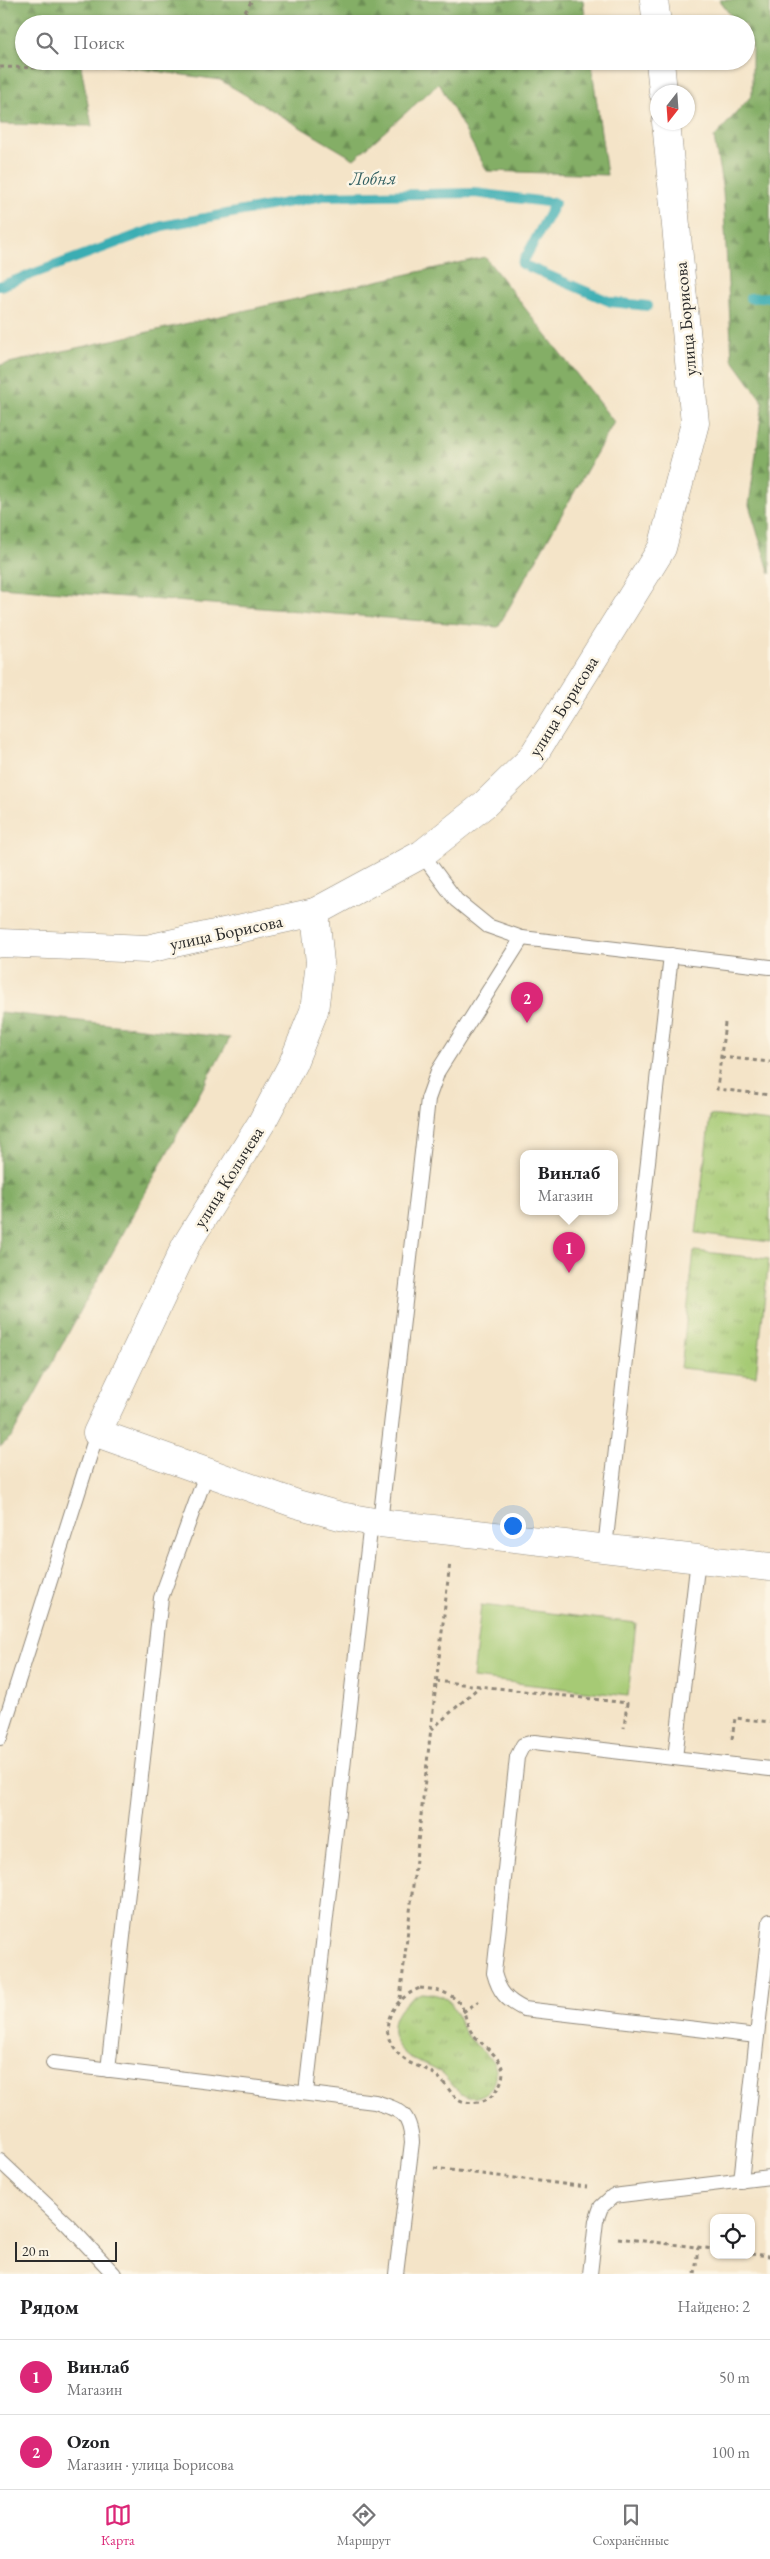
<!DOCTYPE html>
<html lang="ru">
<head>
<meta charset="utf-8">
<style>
	body { margin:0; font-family:"EB Garamond",serif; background:#f6f6f6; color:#202124 }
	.controls { position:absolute; right:15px; bottom:15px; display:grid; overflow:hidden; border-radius:10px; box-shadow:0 1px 4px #0004 }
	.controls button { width:45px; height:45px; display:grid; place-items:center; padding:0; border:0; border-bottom:1px solid #e0e0e0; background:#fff; color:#202124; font:25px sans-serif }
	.compass { position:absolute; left:650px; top:85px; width:45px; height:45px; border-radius:50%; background:#fff; box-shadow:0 1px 4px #0004; rotate:197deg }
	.scale { position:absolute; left:15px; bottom:12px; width:102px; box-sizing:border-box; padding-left:5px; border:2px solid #2b2b2b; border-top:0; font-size:14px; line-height:18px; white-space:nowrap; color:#2b2b2b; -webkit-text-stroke:4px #fcf5e5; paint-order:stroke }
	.you { position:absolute; left:512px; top:1525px; width:18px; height:18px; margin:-12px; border:4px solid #fff; border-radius:50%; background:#1a73e8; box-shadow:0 0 0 8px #1a73e833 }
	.badge { display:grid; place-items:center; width:32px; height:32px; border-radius:50%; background:#db2777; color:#fff; font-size:16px; font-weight:700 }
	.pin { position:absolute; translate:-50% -41px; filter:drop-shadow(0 1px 2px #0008) }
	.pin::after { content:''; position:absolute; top:26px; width:18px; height:15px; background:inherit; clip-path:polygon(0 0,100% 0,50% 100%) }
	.popup { position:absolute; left:520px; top:1150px; width:98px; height:65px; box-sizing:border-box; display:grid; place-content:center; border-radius:10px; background:#fff; filter:drop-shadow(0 1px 4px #0005); font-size:16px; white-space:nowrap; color:#757577 }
	.popup b { font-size:19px; color:#202124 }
	.popup::after { content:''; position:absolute; left:50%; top:100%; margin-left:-10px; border:10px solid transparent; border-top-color:#fff }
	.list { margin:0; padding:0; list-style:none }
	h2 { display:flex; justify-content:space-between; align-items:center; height:65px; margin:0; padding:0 20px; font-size:21px }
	h2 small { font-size:16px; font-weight:400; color:#757577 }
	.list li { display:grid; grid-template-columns:32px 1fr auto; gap:15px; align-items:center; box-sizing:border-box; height:75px; padding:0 20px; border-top:1px solid #e0e0e0 }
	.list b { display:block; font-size:19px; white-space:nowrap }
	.list p { margin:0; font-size:16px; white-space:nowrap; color:#757577 }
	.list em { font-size:16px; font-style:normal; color:#757577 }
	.icon { flex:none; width:28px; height:28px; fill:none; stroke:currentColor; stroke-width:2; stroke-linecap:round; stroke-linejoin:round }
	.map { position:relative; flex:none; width:770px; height:2274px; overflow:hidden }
	.search { position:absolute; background:#fff; box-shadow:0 1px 4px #0004; left:15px; right:15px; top:15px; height:55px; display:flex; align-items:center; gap:12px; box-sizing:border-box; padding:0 18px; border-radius:28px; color:#757577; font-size:19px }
	.sheet { height:215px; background:#fff }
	nav { display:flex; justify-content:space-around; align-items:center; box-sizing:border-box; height:70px; border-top:1px solid #e0e0e0; background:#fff; font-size:14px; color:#757577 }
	nav a { display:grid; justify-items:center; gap:2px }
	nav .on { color:#db2777 }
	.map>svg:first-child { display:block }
	.grass { fill:url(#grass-tufts); stroke:#687a50 }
	.forest { fill:url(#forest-firs); stroke:#586c48 }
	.pitch { fill:#a6ca74; stroke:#687a50 }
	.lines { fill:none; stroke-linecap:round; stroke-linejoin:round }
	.stream { stroke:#3badb3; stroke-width:10 }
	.service-casing { stroke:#90887a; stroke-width:16 }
	.minor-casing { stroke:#90887a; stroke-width:29 }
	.path { stroke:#90887a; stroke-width:3; stroke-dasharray:4 4; stroke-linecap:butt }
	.service { stroke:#fff; stroke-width:14 }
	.minor { stroke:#fff; stroke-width:28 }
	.labels { text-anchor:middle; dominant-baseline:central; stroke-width:5; stroke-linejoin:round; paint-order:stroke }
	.street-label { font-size:18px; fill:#2b2b2b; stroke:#fcf5e5 }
	.water-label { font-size:19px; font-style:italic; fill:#315f61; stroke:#fcf5e5 }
</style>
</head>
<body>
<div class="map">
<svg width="770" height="2274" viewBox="0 0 770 2274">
	<defs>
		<pattern id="grass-tufts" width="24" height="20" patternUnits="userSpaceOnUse" patternTransform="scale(1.25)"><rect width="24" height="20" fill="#a6ca74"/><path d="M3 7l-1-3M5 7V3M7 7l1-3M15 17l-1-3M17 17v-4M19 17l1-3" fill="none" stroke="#87a45f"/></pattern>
		<pattern id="forest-firs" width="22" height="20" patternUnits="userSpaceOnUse" patternTransform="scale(1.25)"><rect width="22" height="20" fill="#84ae66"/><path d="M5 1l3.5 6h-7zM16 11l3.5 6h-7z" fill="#6c8e54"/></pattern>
	</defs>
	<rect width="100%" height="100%" fill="#fcf5e5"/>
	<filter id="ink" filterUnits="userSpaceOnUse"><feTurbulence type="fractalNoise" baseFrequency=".02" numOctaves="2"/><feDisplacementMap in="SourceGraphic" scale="10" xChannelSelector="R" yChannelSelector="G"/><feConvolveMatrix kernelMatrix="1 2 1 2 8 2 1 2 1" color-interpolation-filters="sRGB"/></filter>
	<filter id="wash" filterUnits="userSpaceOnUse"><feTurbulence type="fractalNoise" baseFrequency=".0096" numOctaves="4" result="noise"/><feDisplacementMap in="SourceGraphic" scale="20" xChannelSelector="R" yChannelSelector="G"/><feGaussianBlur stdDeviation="1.12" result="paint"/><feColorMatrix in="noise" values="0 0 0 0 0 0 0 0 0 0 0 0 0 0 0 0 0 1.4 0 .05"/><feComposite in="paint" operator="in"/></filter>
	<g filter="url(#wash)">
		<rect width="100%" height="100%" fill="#f4e4c8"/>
		<!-- grass -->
		<g class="grass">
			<path d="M 710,1115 L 770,1122 L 770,1242 L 696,1233 Z"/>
			<path d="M 694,1251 L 769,1259 L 756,1376 L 681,1368 Z"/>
			<path d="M 421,1993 C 461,1995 450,2011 467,2035 C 477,2050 498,2056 496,2076 C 495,2085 491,2090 484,2094 C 461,2107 453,2081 439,2071 C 429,2064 417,2062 408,2056 C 380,2035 394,2005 421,1993 Z"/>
		</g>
		<!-- forest -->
		<g class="forest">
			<path d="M 0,0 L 583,0 L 586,24 L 24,24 L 24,61 L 80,61 L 92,126 L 0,124 Z"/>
			<path d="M 719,0 L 770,0 L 770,574 L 749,505 L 763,402 L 732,359 L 723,191 L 714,138 L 752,95 L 752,43 L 746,36 L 746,24 L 737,24 Z"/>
			<path d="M 83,61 L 591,61 L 607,175 L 487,171 L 439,83 L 354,159 L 220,80 Z"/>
			<path d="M 485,257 L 614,422 L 498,627 L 0,587 L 0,365 Z"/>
			<path d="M 0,1012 L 230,1038 L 12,1436 L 0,1447 Z"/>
		</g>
		<!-- pitch -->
		<path class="pitch" d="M 481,1605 L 636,1623 L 628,1696 L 473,1678 Z"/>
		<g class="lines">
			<!-- stream -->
			<g class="stream">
				<path d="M 0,286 L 162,226 L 323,196 L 475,193 L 555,203 L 522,264 L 611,302 L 648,306"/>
				<path d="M 750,298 L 770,297"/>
			</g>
		</g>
	</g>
	<g filter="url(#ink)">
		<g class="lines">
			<!-- service casing -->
			<g class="service-casing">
				<g id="service">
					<path d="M 422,854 L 456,900 L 488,926 L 522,938 L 770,967"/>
					<path d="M 380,1523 L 428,1099 L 438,1071 L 522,938"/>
					<path d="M 605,1548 L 671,955"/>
					<path d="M 0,1738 L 97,1433"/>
					<path d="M 675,1758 L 698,1559"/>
					<path d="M 770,1769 L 534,1742 L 523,1745 L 517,1757 L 494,1973 C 499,1992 506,2000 524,2009 L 757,2036 L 770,1921"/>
					<path d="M 53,2063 L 375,2102 C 401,2110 410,2113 412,2142 L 396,2274"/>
					<path d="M 108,2070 L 161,1598 L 207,1472"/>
					<path d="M 306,2093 L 371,1522"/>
					<path d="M 0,2161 L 68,2225 L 114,2274"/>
					<path d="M 741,2181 L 757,2036"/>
					<path d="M 590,2274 L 596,2221 L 601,2207 L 613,2196 L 770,2177"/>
				</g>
			</g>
			<!-- minor casing -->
			<g class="minor-casing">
				<g id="minor">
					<path d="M 654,0 L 657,24"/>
					<path d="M 660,61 L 663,92"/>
					<path d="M 315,912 L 320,963 L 314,1011 L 293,1063 L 262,1122 L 186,1245 L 97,1433 L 297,1504 L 340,1516 L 380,1523 L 770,1567"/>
					<path d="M 0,943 L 147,949 L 315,912 L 422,854 L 485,804 L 531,759 L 662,548 L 695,423 L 666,122"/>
				</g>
			</g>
			<!-- path -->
			<g class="path">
				<path d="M 224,24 L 245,12 L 252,0"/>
				<path d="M 0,67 L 43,68 L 80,61"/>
				<path d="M 725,1023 L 717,1089 L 770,1095"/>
				<path d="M 721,1057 L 770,1062"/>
				<path d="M 436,1681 L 627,1703 L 624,1728"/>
				<path d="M 431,1730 L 480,1686"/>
				<path d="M 732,1739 L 735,1718 L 770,1722"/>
				<path d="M 420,1988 C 435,1989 451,1992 461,2005 C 466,2014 466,2025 472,2033 C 487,2052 517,2063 495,2092 C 492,2097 485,2101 479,2102 C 450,2106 453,2087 434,2074 C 425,2067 412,2066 404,2059 C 374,2035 388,2001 420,1988 Z"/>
				<path d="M 400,1999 L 450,1562"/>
				<path d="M 463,2012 L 479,2001"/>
				<path d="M 434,2168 L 587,2187"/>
				<path d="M 618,2238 L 714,2249"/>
				<path d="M 751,2254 L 770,2256"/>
				<path d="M 695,2274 L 698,2247"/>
			</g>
			<!-- service -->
			<use href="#service" class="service"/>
			<!-- minor -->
			<use href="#minor" class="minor"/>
		</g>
	</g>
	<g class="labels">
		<!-- street labels -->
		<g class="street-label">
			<text transform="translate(685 319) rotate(-95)">улица Борисова</text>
			<text transform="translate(563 706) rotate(-58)">улица Борисова</text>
			<text transform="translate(226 932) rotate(-12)">улица Борисова</text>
			<text transform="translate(228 1177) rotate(-58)">улица Колычева</text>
		</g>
		<!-- water labels -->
		<g class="water-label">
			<text transform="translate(373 178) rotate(-1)">Лобня</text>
		</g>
	</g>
</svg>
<div class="controls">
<button><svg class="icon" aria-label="locate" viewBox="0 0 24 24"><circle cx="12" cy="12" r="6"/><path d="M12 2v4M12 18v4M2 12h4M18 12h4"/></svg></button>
</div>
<svg class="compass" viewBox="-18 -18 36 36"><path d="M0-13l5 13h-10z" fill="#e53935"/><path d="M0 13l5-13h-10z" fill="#757577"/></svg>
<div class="scale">20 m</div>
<div class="you"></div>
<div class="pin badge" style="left:569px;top:1273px">1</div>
<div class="popup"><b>Винлаб</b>Магазин</div>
<div class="pin badge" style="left:527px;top:1023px">2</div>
<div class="search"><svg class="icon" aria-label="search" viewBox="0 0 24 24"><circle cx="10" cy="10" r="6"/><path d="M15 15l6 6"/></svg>Поиск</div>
</div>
<section class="sheet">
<h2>Рядом<small>Найдено: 2</small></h2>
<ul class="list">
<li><span class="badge">1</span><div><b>Винлаб</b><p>Магазин</p></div><em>50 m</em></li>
<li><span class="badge">2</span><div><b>Ozon</b><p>Магазин · улица Борисова</p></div><em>100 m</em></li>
</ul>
</section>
<nav>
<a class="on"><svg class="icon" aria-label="map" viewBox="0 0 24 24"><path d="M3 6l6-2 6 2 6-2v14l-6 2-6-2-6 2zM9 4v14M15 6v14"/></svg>Карта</a>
<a><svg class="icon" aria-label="directions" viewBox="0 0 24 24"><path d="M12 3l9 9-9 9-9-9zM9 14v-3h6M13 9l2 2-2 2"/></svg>Маршрут</a>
<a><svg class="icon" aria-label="saved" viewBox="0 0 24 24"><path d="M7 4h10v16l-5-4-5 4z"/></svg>Сохранённые</a>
</nav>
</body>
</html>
